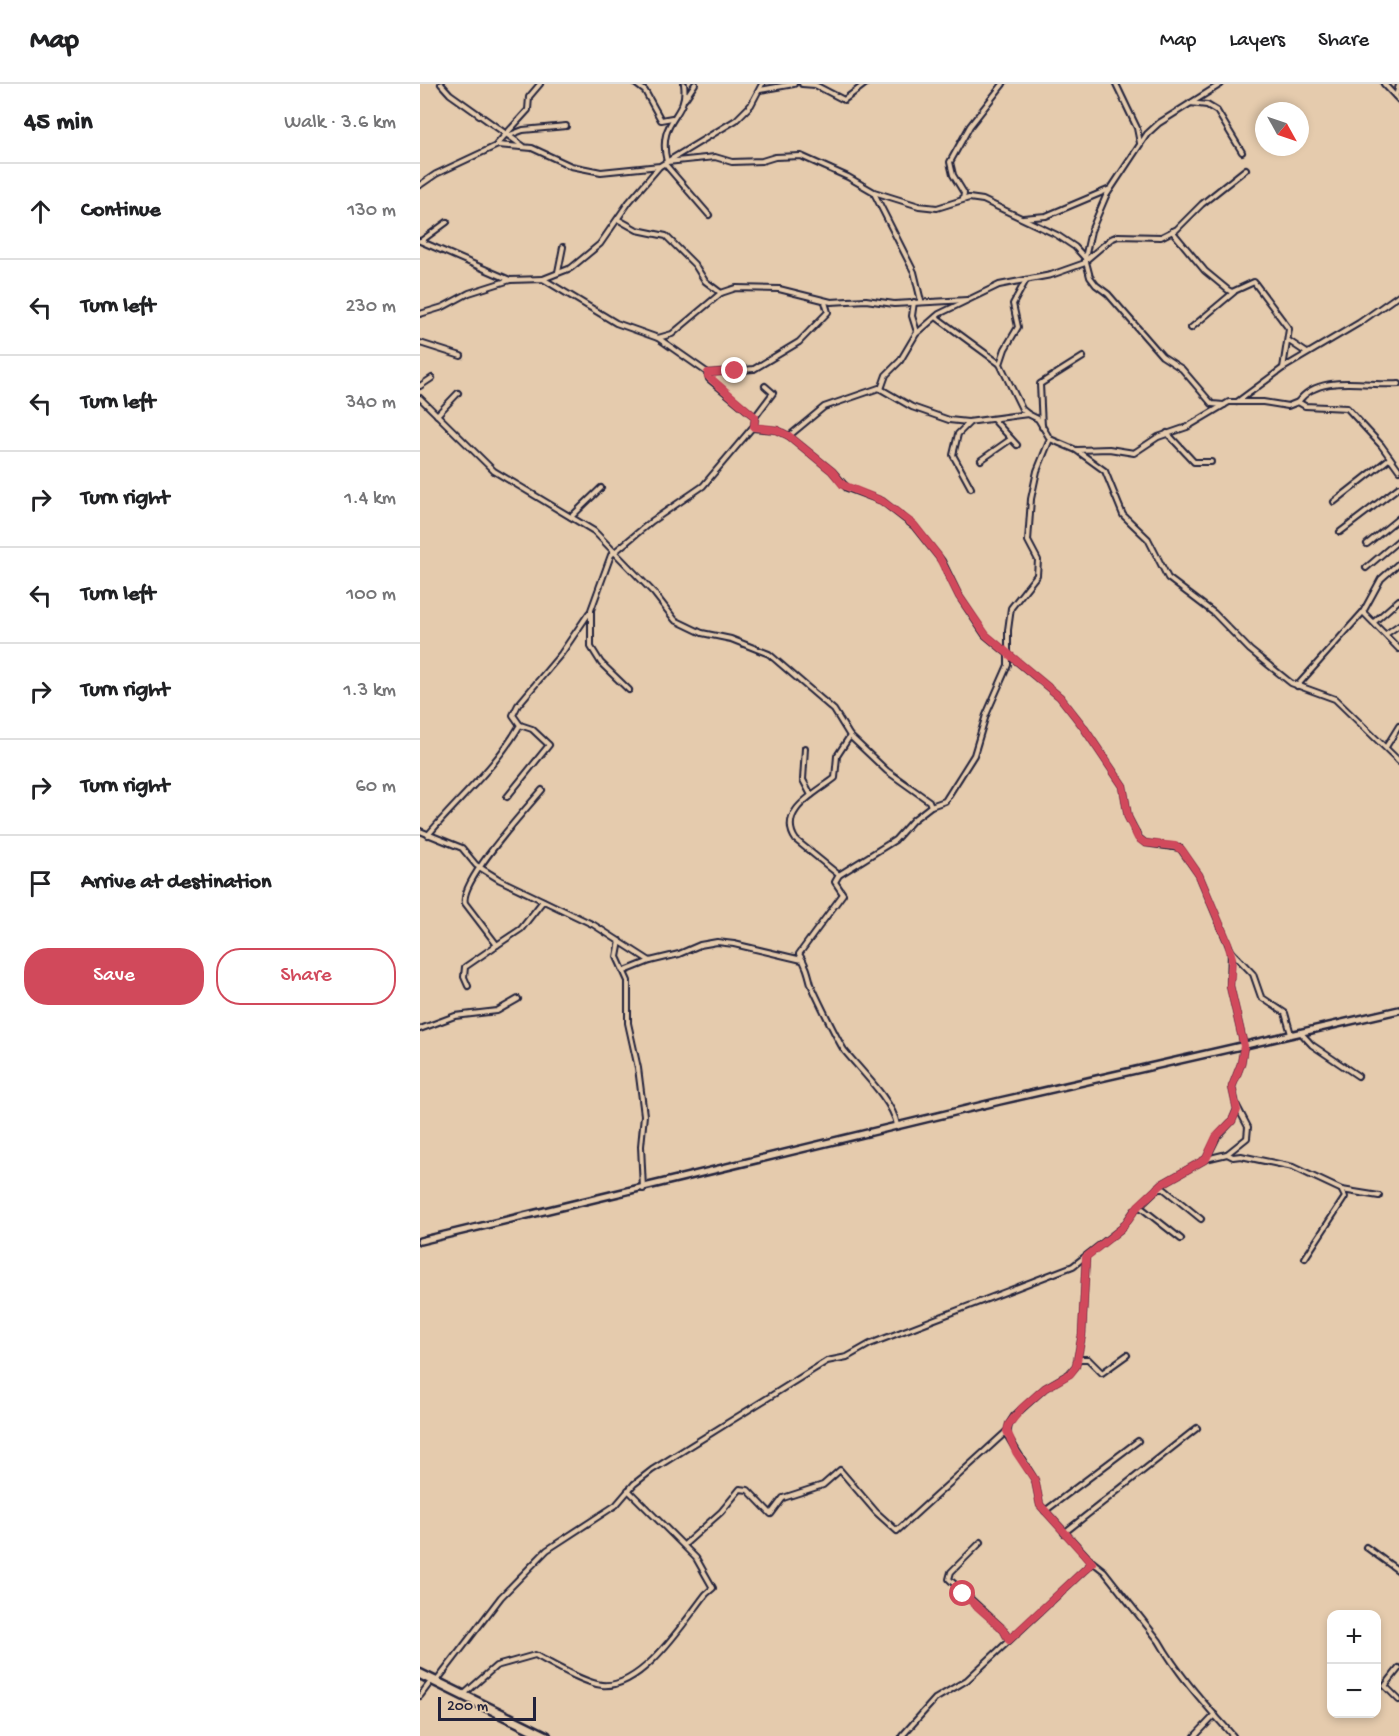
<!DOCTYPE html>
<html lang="en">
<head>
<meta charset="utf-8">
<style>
	body { margin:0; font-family:"Gochi Hand",sans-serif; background:#f2f2f2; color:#202124 }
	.controls { position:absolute; right:18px; bottom:18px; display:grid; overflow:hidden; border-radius:12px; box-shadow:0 3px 9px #0003 }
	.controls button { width:54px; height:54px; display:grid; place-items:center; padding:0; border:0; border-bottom:2px solid #e0e0e0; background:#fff; color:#202124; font:30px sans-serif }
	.compass { position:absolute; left:835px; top:18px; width:54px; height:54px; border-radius:50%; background:#fff; box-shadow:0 3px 9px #0003; rotate:130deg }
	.scale { position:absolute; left:18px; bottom:15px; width:98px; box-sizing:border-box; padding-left:6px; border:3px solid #22223b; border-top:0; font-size:16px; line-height:21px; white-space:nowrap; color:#22223b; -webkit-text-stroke:4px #e5cbad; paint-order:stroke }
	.stop { position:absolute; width:18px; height:18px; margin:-14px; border:4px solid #d1495b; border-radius:50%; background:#fff }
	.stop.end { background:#d1495b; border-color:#fff; box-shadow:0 2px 6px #0008 }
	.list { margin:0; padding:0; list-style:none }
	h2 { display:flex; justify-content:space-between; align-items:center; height:78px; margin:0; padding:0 24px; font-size:26px }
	h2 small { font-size:20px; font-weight:400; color:#757577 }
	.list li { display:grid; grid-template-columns:39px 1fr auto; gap:18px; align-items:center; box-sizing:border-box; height:96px; padding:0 24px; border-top:2px solid #e0e0e0 }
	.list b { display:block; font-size:22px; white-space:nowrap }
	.list em { font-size:20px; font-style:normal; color:#757577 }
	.actions { display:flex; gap:12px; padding:18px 24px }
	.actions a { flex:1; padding:14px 0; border:2px solid #d1495b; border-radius:24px; text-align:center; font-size:21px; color:#d1495b }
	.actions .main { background:#d1495b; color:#fff }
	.icon { flex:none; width:33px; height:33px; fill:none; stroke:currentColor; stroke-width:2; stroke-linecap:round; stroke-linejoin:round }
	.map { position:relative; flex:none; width:979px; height:1652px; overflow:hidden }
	header { display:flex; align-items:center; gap:36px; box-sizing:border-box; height:84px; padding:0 30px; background:#fff; border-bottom:2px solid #e0e0e0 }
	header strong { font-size:28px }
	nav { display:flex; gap:33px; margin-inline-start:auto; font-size:21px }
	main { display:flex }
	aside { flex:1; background:#fff }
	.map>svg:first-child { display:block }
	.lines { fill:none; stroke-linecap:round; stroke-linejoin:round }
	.street-casing { stroke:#22223b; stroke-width:8 }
	.secondary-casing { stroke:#22223b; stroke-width:10 }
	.highway-casing { stroke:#22223b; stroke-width:13 }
	.street { stroke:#e5cbad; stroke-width:4 }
	.secondary { stroke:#e5cbad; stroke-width:5 }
	.highway { stroke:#e5cbad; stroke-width:8 }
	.route { stroke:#d1495b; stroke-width:8 }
</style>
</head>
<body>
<header>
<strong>Map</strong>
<nav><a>Map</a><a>Layers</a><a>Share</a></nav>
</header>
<main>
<aside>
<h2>45 min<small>Walk · 3.6 km</small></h2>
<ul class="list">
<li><svg class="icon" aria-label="ahead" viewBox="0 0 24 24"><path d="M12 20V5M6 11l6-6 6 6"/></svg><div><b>Continue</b></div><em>130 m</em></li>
<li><svg class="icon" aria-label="left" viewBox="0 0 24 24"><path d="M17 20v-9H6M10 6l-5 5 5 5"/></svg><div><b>Turn left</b></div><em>230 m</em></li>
<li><svg class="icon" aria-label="left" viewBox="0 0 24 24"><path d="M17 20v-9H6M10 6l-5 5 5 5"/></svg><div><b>Turn left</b></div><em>340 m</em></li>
<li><svg class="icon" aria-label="right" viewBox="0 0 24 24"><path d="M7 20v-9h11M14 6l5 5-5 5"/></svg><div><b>Turn right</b></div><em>1.4 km</em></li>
<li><svg class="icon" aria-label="left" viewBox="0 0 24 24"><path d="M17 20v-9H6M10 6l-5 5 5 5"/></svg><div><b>Turn left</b></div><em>100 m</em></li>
<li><svg class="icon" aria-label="right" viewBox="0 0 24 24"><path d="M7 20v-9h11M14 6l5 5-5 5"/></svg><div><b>Turn right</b></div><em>1.3 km</em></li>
<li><svg class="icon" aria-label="right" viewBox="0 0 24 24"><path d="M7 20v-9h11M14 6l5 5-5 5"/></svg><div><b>Turn right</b></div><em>60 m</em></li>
<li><svg class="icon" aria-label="arrive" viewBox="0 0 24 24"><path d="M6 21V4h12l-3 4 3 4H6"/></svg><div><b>Arrive at destination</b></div></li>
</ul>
<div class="actions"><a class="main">Save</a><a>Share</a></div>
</aside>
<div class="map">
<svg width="979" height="1652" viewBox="0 0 979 1652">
	<rect width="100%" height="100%" fill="#e5cbad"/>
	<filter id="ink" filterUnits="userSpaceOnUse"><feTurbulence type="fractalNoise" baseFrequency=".0167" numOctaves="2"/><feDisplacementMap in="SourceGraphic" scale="12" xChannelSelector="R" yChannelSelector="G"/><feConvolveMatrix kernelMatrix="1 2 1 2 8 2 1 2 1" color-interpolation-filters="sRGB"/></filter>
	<g filter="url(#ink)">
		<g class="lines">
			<!-- street casing -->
			<g class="street-casing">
				<g id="street">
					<path d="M 21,0 L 30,10 L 103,62"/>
					<path d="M 216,0 L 225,7 L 241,36 L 252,34"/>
					<path d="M 264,0 C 269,34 236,34 247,78 L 295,73 L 312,78 L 342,77 L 355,73 L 381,72 L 428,93 L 454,108 L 499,122 L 517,124 L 549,114 L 563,116 L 637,151 L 655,163 L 665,174 L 670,193 L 676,201 L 688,210 L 742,272 L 762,285 L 792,320 L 804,321"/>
					<path d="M 382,0 L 395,1 L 424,16 L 445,0"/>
					<path d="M 696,0 L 717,44 L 720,59"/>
					<path d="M 964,0 L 979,16"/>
					<path d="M 340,6 L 374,0"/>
					<path d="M 976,12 L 979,1"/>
					<path d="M 265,15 L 275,0"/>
					<path d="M 770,19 L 787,21 L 797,27 L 822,68"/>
					<path d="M 90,51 L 103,46 L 146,42"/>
					<path d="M 77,60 L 108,26 L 109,13 L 120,0"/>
					<path d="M 245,80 L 289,131"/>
					<path d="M 0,101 L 16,90 L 78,61 L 112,64 L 151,82 L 181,88 L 240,82 L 316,36 L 331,21 L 342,0"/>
					<path d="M 454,109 L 494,188 L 501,217"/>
					<path d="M 543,115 L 544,109 L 533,91 L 530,78 L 550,42 L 583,0"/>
					<path d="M 603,134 L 626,132 L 690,105"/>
					<path d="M 199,136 L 217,146 L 246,152 L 275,181 L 285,197 L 301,209"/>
					<path d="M 752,147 L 785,187 L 808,206 L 812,208 L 834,198 L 869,245 L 863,284"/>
					<path d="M 0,157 L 90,196"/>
					<path d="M 1,157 L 27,138"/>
					<path d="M 665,174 L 671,147 L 686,112 L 727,50 L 739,39 L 801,0"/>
					<path d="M 665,177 L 691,155 L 698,152 L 741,153 L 757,145 L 782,120 L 826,85"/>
					<path d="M 138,188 L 143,163"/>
					<path d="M 123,195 L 151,184 L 180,160 L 209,118 L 239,83"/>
					<path d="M 606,196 L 593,220 L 598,243 L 585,265 L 580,280 L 602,325 L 608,330"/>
					<path d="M 494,218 L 492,232 L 497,248"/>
					<path d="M 0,230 L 23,223 L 49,209 L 90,196 L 123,195 L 196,239 L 238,254 L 252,250 L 301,209 L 316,204 L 359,205 L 411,218 L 446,216 L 474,220 L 547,216"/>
					<path d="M 516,233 L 580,280"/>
					<path d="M 771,244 L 814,208"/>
					<path d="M 238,254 L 288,289 L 334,285 L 379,258 L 408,228 L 405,218"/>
					<path d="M 869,257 L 887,269"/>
					<path d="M 0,259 L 41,272"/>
					<path d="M 288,289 L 289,295 L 335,333 L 334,343"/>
					<path d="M 0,302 L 12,294"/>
					<path d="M 461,305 L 466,291 L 480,277 L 496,250 L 519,230 L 579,201 L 631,191 L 665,179"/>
					<path d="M 0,314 L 74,387 L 174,447 L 234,509 L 255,536 L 282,549 L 311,555 L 349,570 L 414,626 L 430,652 L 467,687 L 509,717 L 511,722"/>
					<path d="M 817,318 L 863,284 L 939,239 L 979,211"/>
					<path d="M 878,318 C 899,288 948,303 979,300"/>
					<path d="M 17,331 L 38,309"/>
					<path d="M 335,333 L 353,309 L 345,302"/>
					<path d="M 573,335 L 597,361"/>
					<path d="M 550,338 L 538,350 L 533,371 L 551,404"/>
					<path d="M 622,343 L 620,300 L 663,273"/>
					<path d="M 747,349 L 774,378 L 791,378"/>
					<path d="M 657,366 L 689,365 L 714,369 L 738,353 L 767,343 L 809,318 L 843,318 L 868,322 L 878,318 L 885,322 L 927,324 L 961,361 L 979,386"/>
					<path d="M 561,376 L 591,355"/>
					<path d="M 914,418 L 970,374"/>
					<path d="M 151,433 L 181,404"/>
					<path d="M 920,448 L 979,403"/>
					<path d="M 947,460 L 979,434"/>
					<path d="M 946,484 L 979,456"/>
					<path d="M 943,528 L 979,565"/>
					<path d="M 954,538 L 979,516"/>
					<path d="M 966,550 L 979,541"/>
					<path d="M 877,602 L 943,528 L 961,495 L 979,479"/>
					<path d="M 209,606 L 181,579 L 171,563 L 171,526 L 191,471 L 232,437 L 283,402 L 332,344 L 357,346 L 369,352 L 404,323 L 459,304 L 492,323 L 529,336 L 548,338 L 608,330 L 618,335 L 630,355 L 656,366 L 685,387 L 703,431 L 728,455 L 748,494 L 794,529 L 830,566 L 871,599 L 915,615 L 979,677"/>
					<path d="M 966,663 L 979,642"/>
					<path d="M 385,664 L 383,696 L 391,711"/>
					<path d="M 87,713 L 129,661 L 112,645 L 100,641"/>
					<path d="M 0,747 L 42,764 L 56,781 L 80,796 L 174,841 L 230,877"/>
					<path d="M 8,751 C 39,714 76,683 100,641 L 93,631 L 98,621 L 141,570 L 169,529"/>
					<path d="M 419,791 L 376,756 C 356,727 398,708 415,694 L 417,672 L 430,652"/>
					<path d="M 200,857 L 197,873 L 208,897 L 208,939 L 218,984 L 224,1031 L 221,1062 L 223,1105"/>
					<path d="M 77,861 L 101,845 L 123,817"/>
					<path d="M 812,868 L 833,890 L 841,913 L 865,929 L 871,950"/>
					<path d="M 205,887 L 230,877 L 259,870 L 280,861 L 297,858 L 314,860 L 382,876"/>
					<path d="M 48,902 L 44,893 L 45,883 L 77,861 L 45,819 C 39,798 106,725 122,706"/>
					<path d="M 0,945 L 35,932 L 77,927 L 98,915"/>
					<path d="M 881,949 L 892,961 L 938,992"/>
					<path d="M 477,1041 C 473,1017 440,986 424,966 C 418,957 395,910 391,900 C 388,888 386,880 379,870 L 423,810 L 415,798 L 419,791 L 475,756 L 493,736 L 511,722 L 525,717 L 554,671 L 566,631 L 588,581 L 588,546 L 591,524 L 617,491 L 618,476 L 608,457 L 611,415 L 617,387 L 630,355"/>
					<path d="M 807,1070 L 813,1073 L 821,1072 L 873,1083 L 922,1106 L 959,1112"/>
					<path d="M 786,1075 L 807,1070 L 827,1054 L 828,1043 L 817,1022"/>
					<path d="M 737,1105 L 744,1105 L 781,1135"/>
					<path d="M 719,1122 L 761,1155"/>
					<path d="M 666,1173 L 662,1251 L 656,1282 L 649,1290 L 625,1304 L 594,1332 L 589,1340 L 587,1351 L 615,1396 L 620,1421 L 670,1476 L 684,1487 L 739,1557 C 759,1592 786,1621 813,1652"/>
					<path d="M 885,1174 L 925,1113 L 922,1107"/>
					<path d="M 658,1275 L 668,1275 L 682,1289 L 707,1271"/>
					<path d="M 625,1427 L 718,1357"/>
					<path d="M 644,1449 L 777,1344"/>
					<path d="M 561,1458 L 531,1488 L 529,1495 L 583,1545 L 589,1556"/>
					<path d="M 264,1461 L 301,1428 L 320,1405 L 328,1406 L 351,1430 L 363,1414 L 403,1401 L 420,1386 L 456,1428 L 477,1447 L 587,1347"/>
					<path d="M 946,1463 L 979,1487"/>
					<path d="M 979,1584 L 965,1602 L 979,1616"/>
					<path d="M 16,1598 L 81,1513 L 127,1466 L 196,1421 L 214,1400 L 232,1386 L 407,1277 L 427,1273 L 450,1260 L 653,1182 L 702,1144 L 714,1127 L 742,1100 L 786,1075 L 797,1053 L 812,1037 L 817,1025 L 812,1003 L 821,980 L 824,962 L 810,902 L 811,867 L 779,791 L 760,764 L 725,759 L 719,754 L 708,733 L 703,702 L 662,641 L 640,613 L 565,551 L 539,512 L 522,477 L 494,442 L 462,417 L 427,404 L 412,387 L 369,352"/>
					<path d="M 43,1611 L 76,1582 L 115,1571 C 132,1580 164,1599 182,1601 C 222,1605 264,1538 286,1510 L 293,1504 L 276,1474 L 208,1406"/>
					<path d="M 0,1612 L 9,1600"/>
					<path d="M 482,1652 L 515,1615 L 547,1596 L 672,1479"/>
					<path d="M 775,1652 L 795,1631"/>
				</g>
			</g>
			<!-- secondary casing -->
			<g class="secondary-casing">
				<path id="secondary" d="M 0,1157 L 580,1017 L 979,926"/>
			</g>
			<!-- highway casing -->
			<g class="highway-casing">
				<path id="highway" d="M 0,1590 L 126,1652"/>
			</g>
			<!-- street -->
			<use href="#street" class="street"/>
			<!-- secondary -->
			<use href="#secondary" class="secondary"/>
			<!-- highway -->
			<use href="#highway" class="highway"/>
		</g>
	</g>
	<g class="lines" filter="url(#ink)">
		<!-- route -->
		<path class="route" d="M 315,287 L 288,289 L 288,292 L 335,333 L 334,343 L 357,346 L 369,352 L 412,387 L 423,401 L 462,417 L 494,441 L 519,473 L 539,512 L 566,551 L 640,613 L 662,641 L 703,702 L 708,733 L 718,754 L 725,759 L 755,762 L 762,766 L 779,791 L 808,859 L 812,874 L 810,902 L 824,962 L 821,980 L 812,1003 L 817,1026 L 812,1037 L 796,1053 L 786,1075 L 742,1100 L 718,1122 L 702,1144 L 666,1173 L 662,1251 L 656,1282 L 650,1290 L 625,1304 L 602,1324 L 589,1340 L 587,1347 L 596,1368 L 615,1396 L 620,1421 L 672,1479 L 589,1556 L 583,1545 L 543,1510"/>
	</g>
</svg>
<div class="controls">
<button>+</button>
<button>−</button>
</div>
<svg class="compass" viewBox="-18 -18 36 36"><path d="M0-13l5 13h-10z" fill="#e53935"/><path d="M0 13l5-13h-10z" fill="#757577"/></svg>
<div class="scale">200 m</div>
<div class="stop" style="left:543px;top:1510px"></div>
<div class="stop end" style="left:315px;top:287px"></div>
</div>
</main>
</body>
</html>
